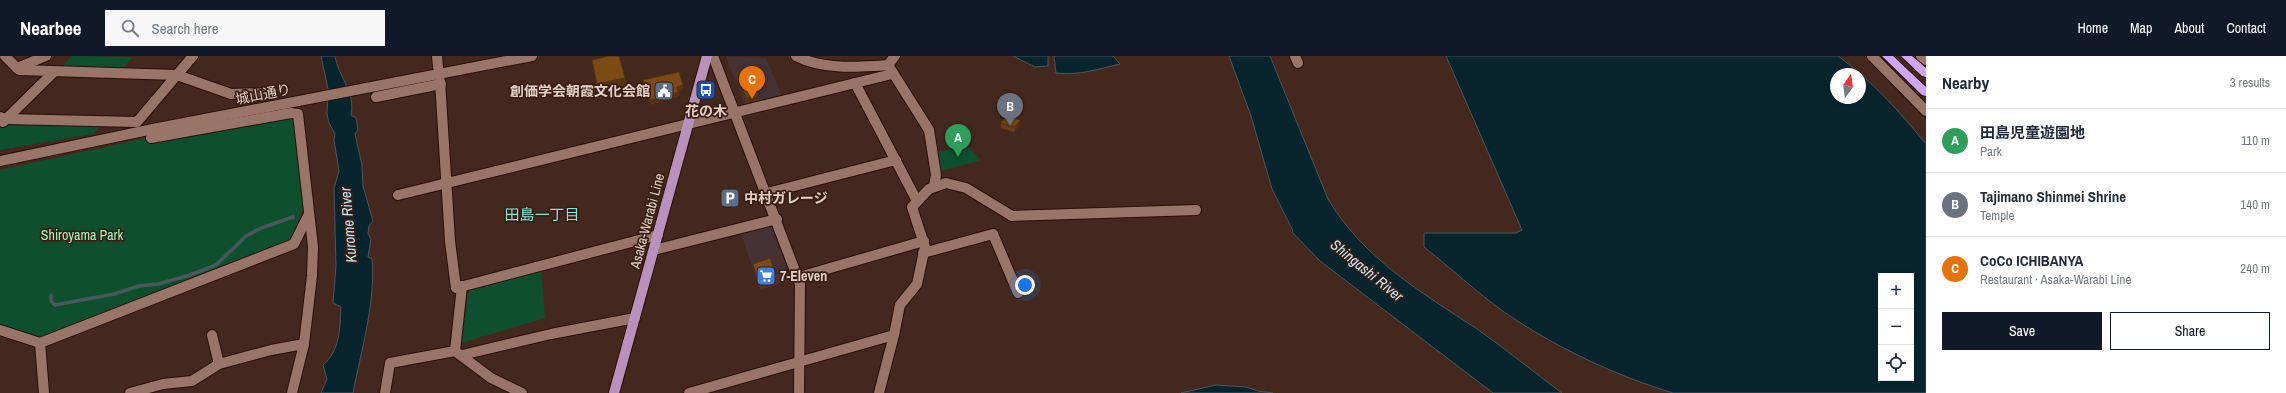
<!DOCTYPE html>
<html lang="en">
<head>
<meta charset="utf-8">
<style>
	body { margin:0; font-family:"Archivo Narrow","Noto Sans JP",sans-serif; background:#f6f6f7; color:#1f2937 }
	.controls { position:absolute; right:12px; bottom:12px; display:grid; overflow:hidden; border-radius:0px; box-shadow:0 2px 6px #0003 }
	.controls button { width:36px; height:36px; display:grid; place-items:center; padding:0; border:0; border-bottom:1px solid #e0e1e3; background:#fff; color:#1f2937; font:20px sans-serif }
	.compass { position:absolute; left:1830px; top:12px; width:36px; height:36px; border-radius:50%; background:#fff; box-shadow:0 2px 6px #0003; rotate:14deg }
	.you { position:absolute; left:1025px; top:229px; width:14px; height:14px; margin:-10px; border:3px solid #fff; border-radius:50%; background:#1a73e8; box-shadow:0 0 0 6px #1a73e833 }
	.badge { display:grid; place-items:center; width:26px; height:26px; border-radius:50%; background:#111827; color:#fff; font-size:13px; font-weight:700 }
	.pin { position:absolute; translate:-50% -33px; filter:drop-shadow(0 1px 2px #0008) }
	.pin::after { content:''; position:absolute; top:21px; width:14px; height:12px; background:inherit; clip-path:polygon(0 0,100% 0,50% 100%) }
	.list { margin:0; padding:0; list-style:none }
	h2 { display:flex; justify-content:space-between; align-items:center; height:52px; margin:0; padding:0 16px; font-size:17px }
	h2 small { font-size:13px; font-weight:400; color:#747a83 }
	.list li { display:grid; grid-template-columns:26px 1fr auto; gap:12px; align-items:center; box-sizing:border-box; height:64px; padding:0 16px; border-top:1px solid #e0e1e3 }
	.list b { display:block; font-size:15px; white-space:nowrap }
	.list p { margin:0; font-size:13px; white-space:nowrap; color:#747a83 }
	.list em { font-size:13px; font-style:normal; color:#747a83 }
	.actions { display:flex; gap:8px; padding:12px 16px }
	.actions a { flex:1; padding:9px 0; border:1px solid #111827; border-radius:0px; text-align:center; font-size:14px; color:#111827 }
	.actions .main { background:#111827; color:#fff }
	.icon { flex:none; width:22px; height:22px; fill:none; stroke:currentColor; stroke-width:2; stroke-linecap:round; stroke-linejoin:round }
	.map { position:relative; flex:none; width:1926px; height:337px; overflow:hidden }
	header { display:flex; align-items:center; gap:24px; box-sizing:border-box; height:56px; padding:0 20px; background:#111827; color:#fff }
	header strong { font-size:19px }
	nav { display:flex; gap:22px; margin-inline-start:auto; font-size:14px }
	.search { width:280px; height:36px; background:#f6f6f7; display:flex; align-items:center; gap:10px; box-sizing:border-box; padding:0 14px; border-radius:0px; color:#747a83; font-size:15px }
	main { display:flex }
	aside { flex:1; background:#fff }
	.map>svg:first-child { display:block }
	.commercial { fill:#463234 }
	.green { fill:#0e502d }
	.water { fill:#08252e; stroke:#49585c; fill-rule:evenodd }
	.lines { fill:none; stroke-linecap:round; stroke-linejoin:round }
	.stream { stroke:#49585c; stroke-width:3.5 }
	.minor-casing { stroke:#2a1006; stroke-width:12 }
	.major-casing { stroke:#2a1006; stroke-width:12 }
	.highway-casing { stroke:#2a1006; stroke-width:2 }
	.minor { stroke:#987568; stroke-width:10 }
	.major { stroke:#b892bc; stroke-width:10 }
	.highway { fill:#cea6f4; fill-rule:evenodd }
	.wall { fill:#6b4012 }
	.shaded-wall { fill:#57340f }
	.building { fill:#7c4b15; stroke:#57340f }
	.labels { text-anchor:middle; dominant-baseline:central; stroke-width:3.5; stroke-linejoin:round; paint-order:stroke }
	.poi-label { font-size:14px; font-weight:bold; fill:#e2cfc7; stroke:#3a1e13; text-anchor:start }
	.street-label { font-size:14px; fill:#e2cfc7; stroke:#3a1e13 }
	.park-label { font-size:14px; fill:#9bf8bb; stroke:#3a1e13 }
	.neighbourhood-label { font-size:15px; fill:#7fe8dc; stroke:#3a1e13 }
	.water-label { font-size:15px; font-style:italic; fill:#bbe6f5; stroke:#3a1e13 }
</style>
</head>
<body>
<header>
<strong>Nearbee</strong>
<div class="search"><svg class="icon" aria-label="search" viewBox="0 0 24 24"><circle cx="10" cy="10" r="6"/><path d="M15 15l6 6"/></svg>Search here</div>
<nav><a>Home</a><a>Map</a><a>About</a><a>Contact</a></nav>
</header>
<main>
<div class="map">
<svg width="1926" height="337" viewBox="0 0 1926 337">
	<rect width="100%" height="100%" fill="#45281d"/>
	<!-- commercial -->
	<g class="commercial">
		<path d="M 726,1 L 766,2 L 783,42 L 746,52 Z"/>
		<path d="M 770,167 L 791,224 L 760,234 L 740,175 Z"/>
	</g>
	<!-- green -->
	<g class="green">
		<path d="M 72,0 L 133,1 L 120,15 L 59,14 Z"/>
		<path d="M 289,58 L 296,60 L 303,151 L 290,186 L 40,283 L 0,270 L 0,114 L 146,82 L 146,85 Z"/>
		<path d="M 4,68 L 100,70 L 93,78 L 0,94 L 0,73 Z"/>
		<path d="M 967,90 L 981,104 L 941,115 L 937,96 Z"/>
		<path d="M 541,212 L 545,262 L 461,287 L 469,233 Z"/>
	</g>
	<!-- water -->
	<g class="water">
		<path d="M 321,0 L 335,0 C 338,20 356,37 351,59 L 356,62 L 358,74 L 355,78 L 362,109 L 363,130 L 373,165 L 369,170 L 368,178 L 371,183 L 368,201 L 372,203 C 376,245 361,295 353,337 L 321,337 L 327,323 L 323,309 C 340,295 340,272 341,251 L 333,247 L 336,210 L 334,132 L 339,115 L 334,84 L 335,78 L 329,67 L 327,58 L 328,33 Z"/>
		<path d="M 1013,0 L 1048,0 L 1048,10 L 1035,11 Z"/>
		<path d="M 1054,0 L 1113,0 L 1120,8 C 1098,13 1078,20 1056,17 Z"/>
		<path d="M 1229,0 L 1270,0 L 1328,143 C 1363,202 1422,237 1477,273 C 1506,293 1533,316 1562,337 L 1493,337 L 1320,205 L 1292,176 L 1293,175 L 1272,133 L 1251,60 Z"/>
		<path d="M 1446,0 L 1838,0 C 1871,24 1900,56 1926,88 L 1926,337 L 1673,337 C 1614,319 1555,291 1504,256 C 1476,236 1451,212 1424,191 L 1424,177 L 1516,177 L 1522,174 ZM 1836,18 L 1860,18 L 1860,42 L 1836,42 ZM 1881,220 L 1911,220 L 1911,322 L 1881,322 Z"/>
		<path d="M 1216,329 L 1246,331 L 1258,335 L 1273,337 L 1181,337 Z"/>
	</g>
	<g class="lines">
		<!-- stream -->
		<path class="stream" d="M 51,239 L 51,245 L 55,249 L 114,238 L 139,230 L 158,228 L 190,219 L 216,209 L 246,180 L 261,172 L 293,161"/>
		<!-- minor casing -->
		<g class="minor-casing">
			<g id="minor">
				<path d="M 5,0 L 19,14 L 177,19 L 231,38 L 269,37"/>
				<path d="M 437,0 L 438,11"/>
				<path d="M 713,0 L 800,228 L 799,337"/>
				<path d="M 796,0 C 823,14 859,11 888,9"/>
				<path d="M 895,0 L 888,9 L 929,74 L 936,119 L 934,130"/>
				<path d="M 1295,0 L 1298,7"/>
				<path d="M 1872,0 L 1926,55"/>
				<path d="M 1921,0 L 1926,4"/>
				<path d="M 17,12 L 46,0"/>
				<path d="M 440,25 L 450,185 L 456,232 L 658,179"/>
				<path d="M 855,27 L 917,145"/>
				<path d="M 376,41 L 441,28"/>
				<path d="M 0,61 L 6,63 L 137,66 L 193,0"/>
				<path d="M 3,66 L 54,16"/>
				<path d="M 153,73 L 151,82 L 291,57 L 298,58 L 313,191 L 312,220 L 304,288 L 292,337"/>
				<path d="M 0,105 L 153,73 L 532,0"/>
				<path d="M 767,137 L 896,104"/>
				<path d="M 398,139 L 892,18"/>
				<path d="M 654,194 L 777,163"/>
				<path d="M 923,197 L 993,178 L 1018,237"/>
				<path d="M 799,221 L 924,185"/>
				<path d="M 462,230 L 455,295 L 491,322 L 522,337"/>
				<path d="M 0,274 L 40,287 L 294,188 L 309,158"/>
				<path d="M 212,279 L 219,308"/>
				<path d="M 40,287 L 44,337"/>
				<path d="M 462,299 L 551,278 L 635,262"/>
				<path d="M 130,337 L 163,328 L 192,325 L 219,308 L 271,294 L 304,288"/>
				<path d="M 385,337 L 390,307 L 455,295"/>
				<path d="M 689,337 L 894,279 L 900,249 L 917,228 L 925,191 L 912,151 L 929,133 L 946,127 L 966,132 L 1012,160 L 1196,154"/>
				<path d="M 879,337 L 894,279"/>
			</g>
		</g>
		<!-- major casing -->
		<g class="major-casing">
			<path id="major" d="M 614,337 L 707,0"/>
		</g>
		<!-- highway casing -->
		<g class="highway-casing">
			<g id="highway">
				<path d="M 1882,0 L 1893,0 L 1926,31 L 1926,40 L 1922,39 Z"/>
				<path d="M 1901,0 L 1912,0 L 1926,12 L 1926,21 L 1922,20 Z"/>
			</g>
		</g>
		<!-- minor -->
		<use href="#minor" class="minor"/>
		<!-- major -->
		<use href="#major" class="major"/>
		<!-- highway -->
		<use href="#highway" class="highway"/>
	</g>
	<!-- wall -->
	<path class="wall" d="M 1001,67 L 1019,69 L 1014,76 L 1001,72 Z"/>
	<!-- shaded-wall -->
	<g class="shaded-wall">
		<path d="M 621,5 L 627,29 L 600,35 L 597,28 Z"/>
		<path d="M 683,29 L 684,34 L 679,36 L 680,40 L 650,49 L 649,44 L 677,31 Z"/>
		<path d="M 758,39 L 758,44 L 747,47 L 746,42 Z"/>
		<path d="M 1020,64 L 1019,69 L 1014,76 L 1015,71 Z"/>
		<path d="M 777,222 L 778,227 L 760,232 L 759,227 Z"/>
	</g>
	<!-- building -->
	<g class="building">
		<path d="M 609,0 L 619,0 L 625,22 L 597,28 L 592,4 Z"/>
		<path d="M 679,16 L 683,29 L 677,31 L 678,36 L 649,44 L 643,24 Z"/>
		<path d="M 755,31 L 758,39 L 746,42 L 743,34 Z"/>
		<path d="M 1006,60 L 1020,64 L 1015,71 L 1001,67 Z"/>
		<path d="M 770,202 L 777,222 L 759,227 L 753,208 Z"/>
	</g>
	<!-- icons -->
	<defs>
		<g id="bus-square" transform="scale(1)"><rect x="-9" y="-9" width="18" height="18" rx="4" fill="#1a4fb4" stroke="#3a1e13"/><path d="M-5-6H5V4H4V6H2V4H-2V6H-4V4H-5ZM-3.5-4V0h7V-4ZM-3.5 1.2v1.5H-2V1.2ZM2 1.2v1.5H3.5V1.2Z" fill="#fff"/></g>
		<g id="civic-square" transform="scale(1)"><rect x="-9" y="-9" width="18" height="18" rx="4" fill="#5c6f8a" stroke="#3a1e13"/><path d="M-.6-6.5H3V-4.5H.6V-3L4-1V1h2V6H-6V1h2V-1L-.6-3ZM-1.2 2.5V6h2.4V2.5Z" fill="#fff"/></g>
		<g id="parking-square" transform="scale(1)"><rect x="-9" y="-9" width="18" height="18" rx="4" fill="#5c6f8a" stroke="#3a1e13"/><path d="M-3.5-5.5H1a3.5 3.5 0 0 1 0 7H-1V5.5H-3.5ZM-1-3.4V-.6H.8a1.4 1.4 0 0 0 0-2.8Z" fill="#fff"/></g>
		<g id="supermarket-square" transform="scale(1)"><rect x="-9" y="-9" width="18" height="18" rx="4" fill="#3f7fe0" stroke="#3a1e13"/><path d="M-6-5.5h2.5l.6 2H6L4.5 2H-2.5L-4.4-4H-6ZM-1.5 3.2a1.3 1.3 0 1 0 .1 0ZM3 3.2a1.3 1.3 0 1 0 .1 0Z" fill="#fff"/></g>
	</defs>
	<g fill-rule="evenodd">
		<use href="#bus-square" x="706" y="34"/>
		<use href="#civic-square" x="664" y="35"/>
		<use href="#parking-square" x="730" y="142"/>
		<use href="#supermarket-square" x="766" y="220"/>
	</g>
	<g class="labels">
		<!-- poi labels -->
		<g class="poi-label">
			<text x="650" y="35" text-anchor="end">創価学会朝霞文化会館</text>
			<text x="706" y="55" text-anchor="middle">花の木</text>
			<text x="744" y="142">中村ガレージ</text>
			<text x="780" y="220">7-Eleven</text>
		</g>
		<!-- street labels -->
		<g class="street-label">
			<text transform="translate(263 38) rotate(-11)">城山通り</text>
			<text transform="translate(647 165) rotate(-75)">Asaka-Warabi Line</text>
		</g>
		<!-- park labels -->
		<g class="park-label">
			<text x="82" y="179">Shiroyama Park</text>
		</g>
		<!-- neighbourhood labels -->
		<g class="neighbourhood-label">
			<text x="542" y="158">田島一丁目</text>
		</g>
		<!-- water labels -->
		<g class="water-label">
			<text transform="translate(348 169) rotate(-95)">Kurome River</text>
			<text transform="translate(1367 214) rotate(39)">Shingashi River</text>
		</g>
	</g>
</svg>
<div class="controls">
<button>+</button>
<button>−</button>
<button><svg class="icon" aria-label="locate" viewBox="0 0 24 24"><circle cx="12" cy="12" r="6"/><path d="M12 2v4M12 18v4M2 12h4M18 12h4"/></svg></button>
</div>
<svg class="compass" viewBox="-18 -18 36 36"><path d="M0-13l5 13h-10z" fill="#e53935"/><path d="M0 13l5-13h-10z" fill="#747a83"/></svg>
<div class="you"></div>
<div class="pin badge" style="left:958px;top:101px;background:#2e9e5b">A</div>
<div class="pin badge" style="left:1010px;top:70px;background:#6b7280">B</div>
<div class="pin badge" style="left:752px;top:43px;background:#e8710a">C</div>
</div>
<aside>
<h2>Nearby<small>3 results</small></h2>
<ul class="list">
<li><span class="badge" style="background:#2e9e5b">A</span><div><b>田島児童遊園地</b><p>Park</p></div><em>110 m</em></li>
<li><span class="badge" style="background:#6b7280">B</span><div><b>Tajimano Shinmei Shrine</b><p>Temple</p></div><em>140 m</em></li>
<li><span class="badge" style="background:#e8710a">C</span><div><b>CoCo ICHIBANYA</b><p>Restaurant · Asaka-Warabi Line</p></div><em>240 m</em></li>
</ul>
<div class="actions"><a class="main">Save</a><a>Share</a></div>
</aside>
</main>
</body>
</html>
